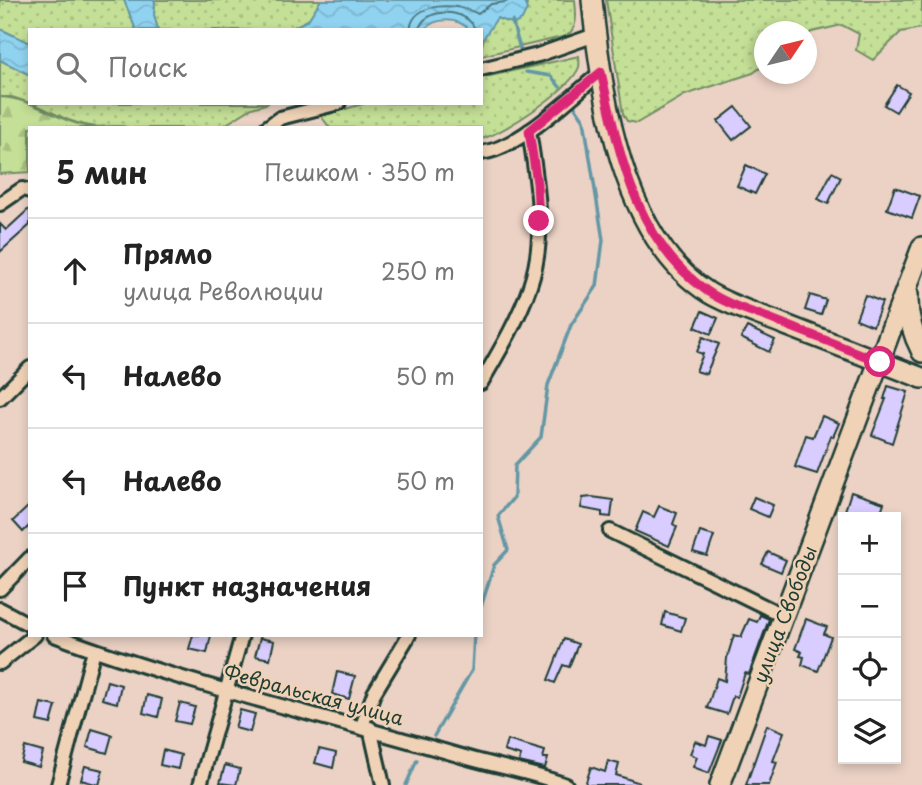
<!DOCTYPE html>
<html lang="ru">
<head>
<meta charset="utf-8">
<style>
	body { margin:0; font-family:"Playpen Sans",sans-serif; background:#f2f2f2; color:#222 }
	.controls { position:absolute; right:21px; bottom:21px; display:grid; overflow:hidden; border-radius:0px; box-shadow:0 4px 10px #0003 }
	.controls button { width:63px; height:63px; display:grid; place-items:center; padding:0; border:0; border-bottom:2px solid #e0e0e0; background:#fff; color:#222; font:35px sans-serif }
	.compass { position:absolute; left:754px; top:21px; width:63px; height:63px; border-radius:50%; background:#fff; box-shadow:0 4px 10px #0003; rotate:55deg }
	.stop { position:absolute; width:21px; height:21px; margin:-16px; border:5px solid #db2777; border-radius:50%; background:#fff }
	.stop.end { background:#db2777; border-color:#fff; box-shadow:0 2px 7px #0008 }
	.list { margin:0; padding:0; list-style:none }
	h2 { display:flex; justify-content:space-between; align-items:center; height:91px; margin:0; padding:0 28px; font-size:30px }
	h2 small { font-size:23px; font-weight:400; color:#767676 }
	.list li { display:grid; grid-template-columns:46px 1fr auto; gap:21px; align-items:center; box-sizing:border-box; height:105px; padding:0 28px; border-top:2px solid #e0e0e0 }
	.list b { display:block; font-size:26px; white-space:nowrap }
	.list p { margin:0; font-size:23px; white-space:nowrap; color:#767676 }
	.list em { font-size:23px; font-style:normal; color:#767676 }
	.icon { flex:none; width:38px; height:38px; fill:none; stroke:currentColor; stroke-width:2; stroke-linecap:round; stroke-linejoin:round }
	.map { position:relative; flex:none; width:922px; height:785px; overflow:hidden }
	.search { position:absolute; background:#fff; box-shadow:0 4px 10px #0003; left:28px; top:28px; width:455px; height:77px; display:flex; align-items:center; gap:18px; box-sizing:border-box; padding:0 24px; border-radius:0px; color:#767676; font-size:26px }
	.panel { position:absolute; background:#fff; box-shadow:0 4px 10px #0003; left:28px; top:126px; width:455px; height:511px; border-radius:0px }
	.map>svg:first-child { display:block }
	.grass { fill:url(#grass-dots); stroke:#728e65; stroke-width:2 }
	.forest { fill:url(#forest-firs); stroke:#728e65; stroke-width:2 }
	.water { fill:url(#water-waves); stroke:#6397a5; stroke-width:2 }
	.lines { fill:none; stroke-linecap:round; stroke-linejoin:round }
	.shore { stroke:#4c7980; stroke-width:2 }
	.stream { stroke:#6397a5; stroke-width:3.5 }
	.building { fill:#d9ccff; stroke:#1f3d34; stroke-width:2 }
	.street-casing { stroke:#1f3d34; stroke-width:18 }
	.secondary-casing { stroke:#1f3d34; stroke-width:24 }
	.street { stroke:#f0d3b7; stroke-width:12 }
	.secondary { stroke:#f0d3b7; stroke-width:19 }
	.route { stroke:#db2777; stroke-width:9 }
	.labels { text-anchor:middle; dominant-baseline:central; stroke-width:5; stroke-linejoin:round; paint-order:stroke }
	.street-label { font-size:19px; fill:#1f3d34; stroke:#f0d3b7 }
</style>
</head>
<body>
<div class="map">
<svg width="922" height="785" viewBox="0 0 922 785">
	<defs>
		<pattern id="grass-dots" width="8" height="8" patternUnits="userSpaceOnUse" patternTransform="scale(1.75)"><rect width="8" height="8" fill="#c4df96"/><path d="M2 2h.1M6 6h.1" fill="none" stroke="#a8c082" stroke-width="1.8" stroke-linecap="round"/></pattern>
		<pattern id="forest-firs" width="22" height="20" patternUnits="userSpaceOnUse" patternTransform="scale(1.75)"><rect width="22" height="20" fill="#c4df96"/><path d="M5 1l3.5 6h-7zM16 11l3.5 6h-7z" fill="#a8c082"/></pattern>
		<pattern id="water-waves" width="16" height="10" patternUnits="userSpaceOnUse" patternTransform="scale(1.75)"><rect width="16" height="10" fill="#90d3f1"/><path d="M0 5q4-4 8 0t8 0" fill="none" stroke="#7cb6cf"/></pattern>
	</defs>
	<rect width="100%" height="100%" fill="#ebd2c5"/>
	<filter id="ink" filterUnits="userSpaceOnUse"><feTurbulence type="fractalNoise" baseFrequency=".0143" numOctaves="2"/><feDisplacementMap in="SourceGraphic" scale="14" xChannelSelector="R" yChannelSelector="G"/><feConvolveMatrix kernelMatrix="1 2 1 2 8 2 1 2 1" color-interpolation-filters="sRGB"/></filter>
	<g filter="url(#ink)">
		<!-- grass -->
		<g class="grass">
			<path d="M 0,0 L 124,0 L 136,30 L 30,30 L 30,43 L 0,29 Z"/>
			<path d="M 155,0 L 321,0 L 308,20 L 288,30 L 158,30 L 154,15 Z"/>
			<path d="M 523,0 L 575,0 C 576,13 579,28 566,36 L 481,56 C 481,42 487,28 497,18 L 507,22 L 527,5 Z"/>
			<path d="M 606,0 L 922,0 L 922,28 L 901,32 L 873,60 L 856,50 L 859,34 L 842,25 L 812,32 L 807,35 L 806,32 L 764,32 L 764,65 L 753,73 L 685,95 L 637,123 L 627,121 L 623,114 Z"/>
			<path d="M 579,56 C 579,60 580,63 579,67 C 572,88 503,134 481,139 L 481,128 L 330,128 L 321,116 L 366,103 L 481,103 L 481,78 Z"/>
			<path d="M 0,60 L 30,75 L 30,103 L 12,97 L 0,97 Z"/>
			<path d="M 31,103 L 269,103 L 252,108 L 220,128 L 130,128 C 117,123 103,129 90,126 C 68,123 51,110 31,103 Z"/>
		</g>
		<!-- forest -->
		<path class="forest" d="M 0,97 C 34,98 59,123 92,127 C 105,128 118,123 130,128 L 30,128 L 30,172 L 0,174 Z"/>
		<!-- water -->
		<g class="water">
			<path d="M 124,0 L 155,0 L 154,15 L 158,30 L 136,30 Z"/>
			<path d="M 321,0 L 523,0 L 527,9 L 522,20 L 514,24 L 497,18 L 481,42 L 481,30 L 469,30 C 458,17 435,17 424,30 L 288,30 L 308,20 Z"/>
			<path d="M 0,29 L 30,43 L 30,75 L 0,60 Z"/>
		</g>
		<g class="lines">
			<!-- shore -->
			<g class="shore">
				<path d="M 410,30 C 413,0 458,3 478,14 L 491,4 L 506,2 L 509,0"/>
				<path d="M 419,30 C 423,6 469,8 475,30"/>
			</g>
			<!-- stream -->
			<g class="stream">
				<path d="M 512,21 L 521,52"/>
				<path d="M 526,72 L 551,76 L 560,87"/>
				<path d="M 481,607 L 494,565 L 508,550 L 498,516 L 514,497 L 515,465 L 541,437 L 548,385 L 571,325 L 597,286 L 603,240 L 584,120 L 573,104"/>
				<path d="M 434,736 L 472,670 L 474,635"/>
				<path d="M 406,785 L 417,760"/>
			</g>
		</g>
		<!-- building -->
		<g class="building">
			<path d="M 897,85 L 909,92 L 896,112 L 884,105 Z"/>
			<path d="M 736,107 L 751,126 L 733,140 L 718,121 Z"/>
			<path d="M 746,165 L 765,174 L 755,194 L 737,186 Z"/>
			<path d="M 832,172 L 841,177 L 828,204 L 818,199 Z"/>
			<path d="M 895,187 L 920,196 L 912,218 L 887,209 Z"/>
			<path d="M 30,208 L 30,225 L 0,252 L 0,224 L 6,230 Z"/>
			<path d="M 810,295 L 826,300 L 821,315 L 805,310 Z"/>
			<path d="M 865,295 L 882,302 L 873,326 L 856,319 Z"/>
			<path d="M 702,311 L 718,318 L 711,334 L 695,327 Z"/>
			<path d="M 747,327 L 775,340 L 769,352 L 741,338 Z"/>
			<path d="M 703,337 L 719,344 L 706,374 L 696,371 L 703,354 L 697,352 Z"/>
			<path d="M 888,386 L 908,392 L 892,443 L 872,435 L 886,399 L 884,399 Z"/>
			<path d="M 822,416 L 839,423 L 833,437 L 831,436 L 817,474 L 795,467 L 806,435 L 813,437 Z"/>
			<path d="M 851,492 L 884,503 L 879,517 L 843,517 Z"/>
			<path d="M 592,497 L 613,500 L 611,517 L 602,516 L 602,512 L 581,508 L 583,498 Z"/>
			<path d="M 754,497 L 773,505 L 768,517 L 749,509 Z"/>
			<path d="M 30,505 L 30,525 L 23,532 L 13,521 Z"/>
			<path d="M 659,506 L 677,513 L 673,524 L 677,527 L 669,546 L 635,531 L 643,512 L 654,517 Z"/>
			<path d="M 700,532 L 714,536 L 707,556 L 693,552 Z"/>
			<path d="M 768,552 L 786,560 L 781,572 L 762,564 Z"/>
			<path d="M 665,612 L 685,618 L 681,631 L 662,625 Z"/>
			<path d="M 760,615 L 769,619 L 749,674 L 745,673 L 737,697 L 733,696 L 727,714 L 707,708 L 717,678 L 725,681 L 727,658 L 734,635 L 741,637 L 749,619 L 757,622 Z"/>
			<path d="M 806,619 L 827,627 L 824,634 L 831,637 L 818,671 L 802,665 L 804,657 L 800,656 L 802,652 L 795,649 Z"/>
			<path d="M 193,635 L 211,635 L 207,653 L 189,649 Z"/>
			<path d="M 260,638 L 274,641 L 270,659 L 255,656 Z"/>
			<path d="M 564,639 L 578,644 L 569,667 L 563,665 L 555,683 L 548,680 Z"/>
			<path d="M 337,672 L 355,676 L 349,699 L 332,694 Z"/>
			<path d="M 107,681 L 121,685 L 117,703 L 102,699 Z"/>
			<path d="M 147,695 L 162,699 L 158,717 L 143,713 Z"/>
			<path d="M 41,703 L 56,706 L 51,724 L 37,721 Z"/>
			<path d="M 180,703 L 195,707 L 190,724 L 175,721 Z"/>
			<path d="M 240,710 L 255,714 L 250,732 L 235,728 Z"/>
			<path d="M 767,725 L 784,732 L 773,761 L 777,762 L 769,785 L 746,785 Z"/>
			<path d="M 92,729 L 112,735 L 107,753 L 87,747 Z"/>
			<path d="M 709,736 L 722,740 L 709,773 L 693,767 L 697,757 L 690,754 L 695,741 L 706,745 Z"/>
			<path d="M 507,740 L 545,751 L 543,758 L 548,758 L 545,768 L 519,762 L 521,756 L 504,751 Z"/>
			<path d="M 25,747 L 43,752 L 39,767 L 21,762 Z"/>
			<path d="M 319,749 L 336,753 L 333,768 L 315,763 Z"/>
			<path d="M 163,750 L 181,755 L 178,769 L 160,765 Z"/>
			<path d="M 608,761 L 619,764 L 616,775 L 640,783 L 640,785 L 585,785 L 591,767 L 605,772 Z"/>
			<path d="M 225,765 L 240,769 L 236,785 L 220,783 Z"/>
			<path d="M 85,766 L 103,770 L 99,785 L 81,780 Z"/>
		</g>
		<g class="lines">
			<!-- street casing -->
			<g class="street-casing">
				<g id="street">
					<path d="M 481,69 L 538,55 L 595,35"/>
					<path d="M 266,128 L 280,118 L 339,103"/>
					<path d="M 481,153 C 520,148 571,97 601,72"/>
					<path d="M 0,204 L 22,189 L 30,191"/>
					<path d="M 481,383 C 499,352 518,321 530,286 C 547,237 537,181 529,131"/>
					<path d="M 0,398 L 30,368"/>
					<path d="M 610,531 L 784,616"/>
					<path d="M 0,589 L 30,558"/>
					<path d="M 0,609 L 30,625"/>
					<path d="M 54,635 C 189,686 330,717 468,758 C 500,767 534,773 566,785"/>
					<path d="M 0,663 L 35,635"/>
					<path d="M 362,726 L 374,693 L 409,635"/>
					<path d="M 370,728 L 383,785"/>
					<path d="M 58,785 L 94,650"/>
					<path d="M 200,785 L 242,635"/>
				</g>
			</g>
			<!-- secondary casing -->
			<g class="secondary-casing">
				<g id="secondary">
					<path d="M 592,0 C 601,94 622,239 709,293 C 731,306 758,314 783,324 C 829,342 876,360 922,378"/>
					<path d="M 908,294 C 907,315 912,333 922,352"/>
					<path d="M 720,785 L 922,247"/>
				</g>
			</g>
			<!-- street -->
			<use href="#street" class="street"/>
			<!-- secondary -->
			<use href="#secondary" class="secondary"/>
		</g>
	</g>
	<g class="lines" filter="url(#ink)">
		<!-- route -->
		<path class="route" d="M 539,221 L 537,183 L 529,131 L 601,72 C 619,152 635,241 707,291 C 726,304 750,311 771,319 C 807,333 843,347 880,362"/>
	</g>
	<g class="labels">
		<!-- street labels -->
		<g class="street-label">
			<text transform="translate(784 614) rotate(-69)">улица Свободы</text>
			<text transform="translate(314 694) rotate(15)">Февральская улица</text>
		</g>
	</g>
</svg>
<div class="controls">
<button>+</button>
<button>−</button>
<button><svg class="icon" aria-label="locate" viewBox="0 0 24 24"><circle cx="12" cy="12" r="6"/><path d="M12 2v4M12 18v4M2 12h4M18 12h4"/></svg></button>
<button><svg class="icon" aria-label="layers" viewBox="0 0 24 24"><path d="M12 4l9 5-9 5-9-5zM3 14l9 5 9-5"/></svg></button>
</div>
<svg class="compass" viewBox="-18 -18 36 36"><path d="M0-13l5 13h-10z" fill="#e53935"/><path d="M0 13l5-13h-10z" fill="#767676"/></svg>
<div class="stop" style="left:880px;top:362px"></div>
<div class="stop end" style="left:539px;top:221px"></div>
<div class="search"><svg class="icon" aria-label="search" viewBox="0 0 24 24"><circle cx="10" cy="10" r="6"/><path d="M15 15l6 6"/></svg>Поиск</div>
<section class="panel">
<h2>5 мин<small>Пешком · 350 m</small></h2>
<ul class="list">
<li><svg class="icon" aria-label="ahead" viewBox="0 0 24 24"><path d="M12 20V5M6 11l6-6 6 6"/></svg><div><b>Прямо</b><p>улица Революции</p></div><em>250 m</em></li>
<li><svg class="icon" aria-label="left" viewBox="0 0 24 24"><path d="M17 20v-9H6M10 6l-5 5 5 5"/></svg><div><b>Налево</b></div><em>50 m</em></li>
<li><svg class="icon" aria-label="left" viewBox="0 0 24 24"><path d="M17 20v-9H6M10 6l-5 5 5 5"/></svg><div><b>Налево</b></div><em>50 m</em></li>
<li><svg class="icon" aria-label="arrive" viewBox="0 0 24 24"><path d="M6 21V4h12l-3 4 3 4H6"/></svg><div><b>Пункт назначения</b></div></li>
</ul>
</section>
</div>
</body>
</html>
